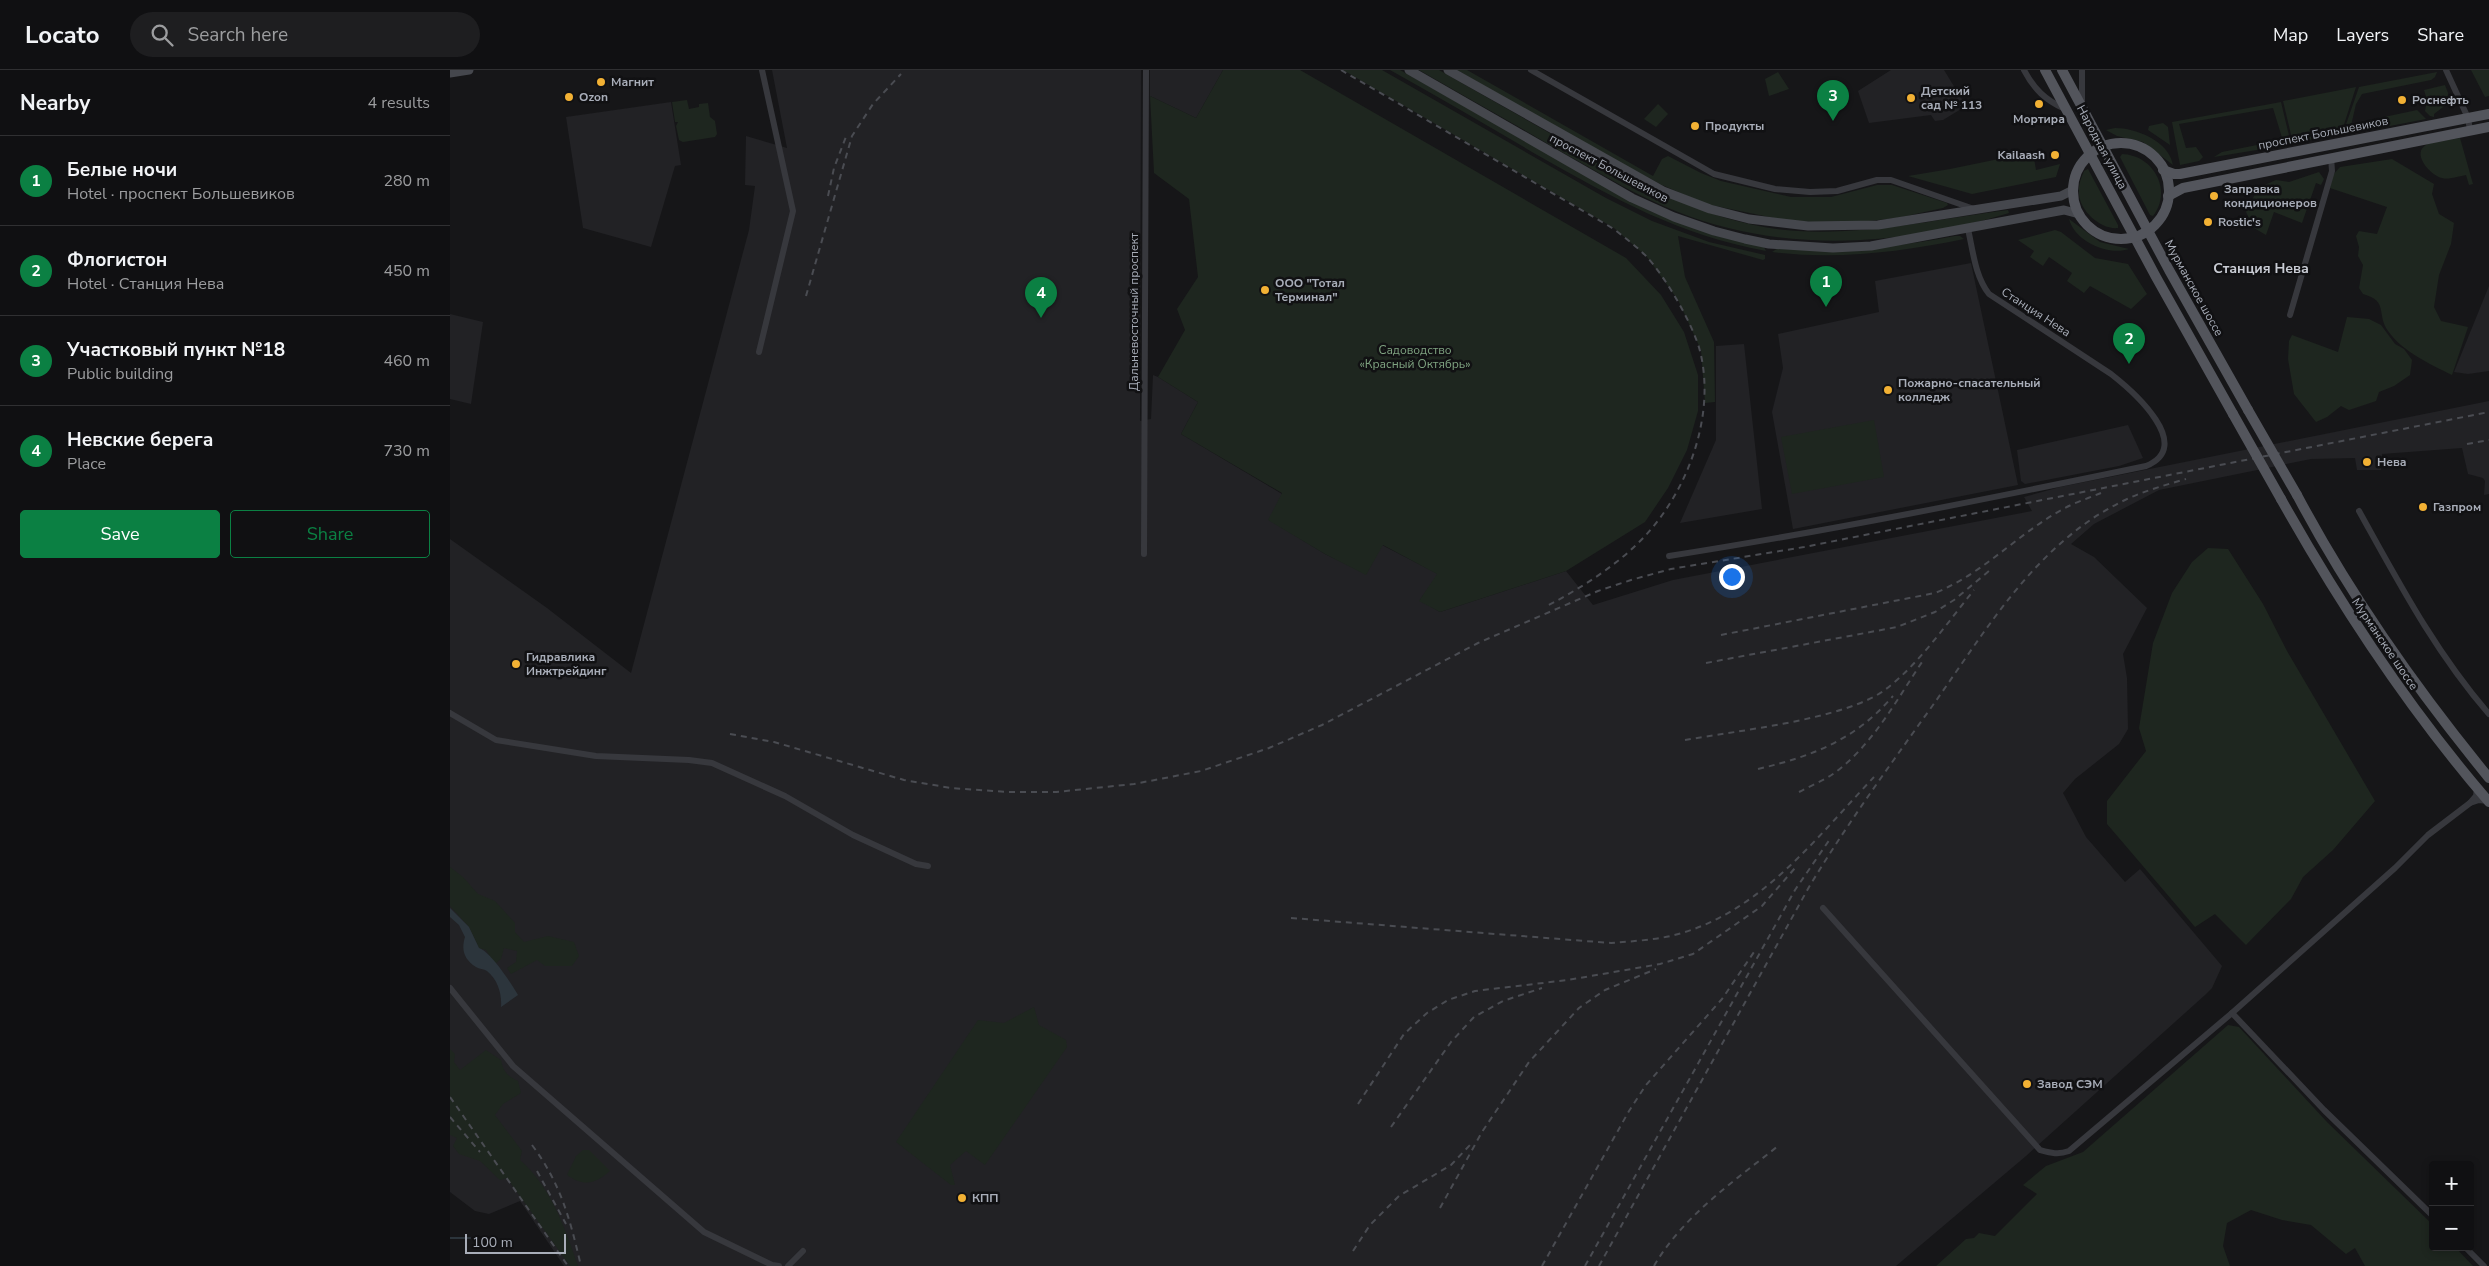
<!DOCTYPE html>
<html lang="en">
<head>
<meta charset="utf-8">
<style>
	body { margin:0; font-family:"Nunito Sans",sans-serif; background:#1e1e20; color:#f1f3f6 }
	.controls { position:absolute; right:15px; bottom:15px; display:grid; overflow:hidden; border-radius:5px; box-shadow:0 2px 8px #0003 }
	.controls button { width:45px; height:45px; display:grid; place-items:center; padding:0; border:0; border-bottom:1px solid #303032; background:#101012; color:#f1f3f6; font:25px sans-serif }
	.scale { position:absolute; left:15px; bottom:12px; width:101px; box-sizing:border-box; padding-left:5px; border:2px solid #a8adb8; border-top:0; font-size:14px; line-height:18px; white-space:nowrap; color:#a8adb8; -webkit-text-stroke:4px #111113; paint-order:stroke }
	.you { position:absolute; left:1281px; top:506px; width:18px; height:18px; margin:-12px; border:4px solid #fff; border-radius:50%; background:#1a73e8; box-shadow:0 0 0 8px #1a73e833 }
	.badge { display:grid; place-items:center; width:32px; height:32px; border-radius:50%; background:#0b8043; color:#fff; font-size:16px; font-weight:700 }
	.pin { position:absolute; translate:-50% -41px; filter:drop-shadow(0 1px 2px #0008) }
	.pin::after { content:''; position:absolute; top:26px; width:18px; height:15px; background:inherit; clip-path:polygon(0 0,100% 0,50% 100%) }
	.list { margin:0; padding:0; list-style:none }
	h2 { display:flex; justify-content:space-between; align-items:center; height:65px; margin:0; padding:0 20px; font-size:21px }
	h2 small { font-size:16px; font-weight:400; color:#9c9d9f }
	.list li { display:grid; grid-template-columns:32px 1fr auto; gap:15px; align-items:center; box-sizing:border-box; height:90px; padding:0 20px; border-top:1px solid #303032 }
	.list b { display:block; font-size:19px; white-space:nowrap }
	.list p { margin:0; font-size:16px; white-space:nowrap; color:#9c9d9f }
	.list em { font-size:16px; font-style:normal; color:#9c9d9f }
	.actions { display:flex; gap:10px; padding:15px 20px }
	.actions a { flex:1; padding:11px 0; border:1px solid #0b8043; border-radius:5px; text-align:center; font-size:18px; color:#0b8043 }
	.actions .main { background:#0b8043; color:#fff }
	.icon { flex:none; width:28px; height:28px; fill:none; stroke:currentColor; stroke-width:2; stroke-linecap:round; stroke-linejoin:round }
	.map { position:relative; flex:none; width:2039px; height:1196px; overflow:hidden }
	header { display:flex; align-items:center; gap:30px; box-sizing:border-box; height:70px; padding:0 25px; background:#101012; border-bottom:1px solid #303032 }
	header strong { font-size:24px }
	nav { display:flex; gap:28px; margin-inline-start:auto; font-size:18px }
	.search { width:350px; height:45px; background:#1e1e20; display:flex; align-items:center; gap:12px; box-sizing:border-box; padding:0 18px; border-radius:28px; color:#9c9d9f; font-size:19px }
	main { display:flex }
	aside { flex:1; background:#101012 }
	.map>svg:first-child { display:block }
	.built { fill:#222225 }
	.green { fill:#1e261f }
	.water { fill:#2c353c }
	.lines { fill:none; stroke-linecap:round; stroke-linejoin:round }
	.stream { stroke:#2c353c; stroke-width:2 }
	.street { stroke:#37383d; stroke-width:6 }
	.secondary { stroke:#45474d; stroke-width:9 }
	.primary { stroke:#53555c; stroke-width:10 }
	.rail { stroke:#4a4c52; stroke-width:2; stroke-dasharray:6 5; stroke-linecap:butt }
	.primary-bridge { stroke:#53555c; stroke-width:10 }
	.poi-dot { fill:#f2b134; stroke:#111113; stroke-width:2 }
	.labels { text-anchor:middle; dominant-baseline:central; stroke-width:5; stroke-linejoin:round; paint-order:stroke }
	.poi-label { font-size:12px; font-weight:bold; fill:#a8adb8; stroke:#111113; text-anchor:start }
	.street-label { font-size:12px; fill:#a8adb8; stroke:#111113 }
	.park-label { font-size:12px; fill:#7fa381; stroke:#111113 }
	.neighbourhood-label { font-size:14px; font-weight:bold; fill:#c9ccd4; stroke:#111113 }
</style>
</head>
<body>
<header>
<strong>Locato</strong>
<div class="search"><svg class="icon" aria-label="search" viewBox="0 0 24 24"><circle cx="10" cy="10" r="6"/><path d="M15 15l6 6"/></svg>Search here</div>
<nav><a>Map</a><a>Layers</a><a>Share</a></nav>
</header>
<main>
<aside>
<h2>Nearby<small>4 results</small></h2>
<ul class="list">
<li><span class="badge">1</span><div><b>Белые ночи</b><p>Hotel · проспект Большевиков</p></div><em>280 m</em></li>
<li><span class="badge">2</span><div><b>Флогистон</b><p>Hotel · Станция Нева</p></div><em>450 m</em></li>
<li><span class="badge">3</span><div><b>Участковый пункт №18</b><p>Public building</p></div><em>460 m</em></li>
<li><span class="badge">4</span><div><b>Невские берега</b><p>Place</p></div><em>730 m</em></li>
</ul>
<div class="actions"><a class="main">Save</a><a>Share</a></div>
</aside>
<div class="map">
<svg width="2039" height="1196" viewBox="0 0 2039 1196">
	<rect width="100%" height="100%" fill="#161618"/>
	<!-- built -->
	<g class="built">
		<path d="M 322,0 L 691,0 L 690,351 L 701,349 L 703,305 L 708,307 L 748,332 L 731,364 L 832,424 L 819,450 L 875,484 L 916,504 L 932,475 L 988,504 L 970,530 L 990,542 L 1116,501 L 1143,535 L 1223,510 L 1582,441 L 1574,427 L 1610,417 L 2039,331 L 2039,424 L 2034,425 L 2035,411 L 2033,408 L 2018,404 L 2012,378 L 1932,384 L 1931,400 L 1907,400 L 1905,388 L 1861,389 L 1709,420 L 1644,454 L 1621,474 L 1644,487 L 1697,538 L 1673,584 L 1677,608 L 1678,659 L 1669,674 L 1625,709 L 1613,723 L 1636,767 L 1675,812 L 1690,799 L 1772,896 L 1762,918 L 1755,925 L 1576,1086 L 1446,1196 L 114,1196 L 70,1131 L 39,1144 L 25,1141 L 0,1122 L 0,469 L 97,538 L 181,603 L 299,160 L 305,116 L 295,115 L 296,66 L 337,78 Z"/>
		<path d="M 700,0 L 773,0 L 746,48 L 700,26 Z"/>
		<path d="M 1441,0 L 1494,0 L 1516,36 L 1493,50 L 1485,51 L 1481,45 L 1419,53 L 1408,21 Z"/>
		<path d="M 221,32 L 231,95 L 225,96 L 201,177 L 133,158 L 116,47 Z"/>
		<path d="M 1521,193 L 1568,415 L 1343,459 L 1322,342 L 1333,298 L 1328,264 L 1429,242 L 1425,211 Z"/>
		<path d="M 2039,216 L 2039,301 L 2018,304 L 2004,302 Z"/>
		<path d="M 0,244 L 33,252 L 21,334 L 0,329 Z"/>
		<path d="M 1294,274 L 1312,439 L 1230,453 L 1266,370 L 1266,276 Z"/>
		<path d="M 1678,355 L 1693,388 L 1669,396 L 1575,414 L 1571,411 L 1567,380 Z"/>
	</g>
	<!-- green -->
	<g class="green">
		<path d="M 773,0 L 850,0 L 1176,188 L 1211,225 L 1234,262 L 1248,305 L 1248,341 L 1237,380 L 1218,418 L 1195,452 L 1116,501 L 990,542 L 969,531 L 987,504 L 933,475 L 916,505 L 875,484 L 818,450 L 832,423 L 731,364 L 748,332 L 708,307 L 735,260 L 727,239 L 748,207 L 739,129 L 704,103 L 700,26 L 746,48 Z"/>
		<path d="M 893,0 L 932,0 L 1156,128 L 1202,151 L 1259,172 L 1315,185 L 1315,189 L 1313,190 L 1228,166 L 1235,207 L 1264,272 L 1265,332 L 1255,333 L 1251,280 L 1228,230 L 1197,187 L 1164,158 Z"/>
		<path d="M 940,0 L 950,0 L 1200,141 L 1264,165 L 1314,177 L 1316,181 C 1229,165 1165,129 1089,86 C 1040,57 990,28 940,0 Z"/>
		<path d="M 969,0 L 989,0 C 1029,23 1070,46 1110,69 C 1184,111 1261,156 1348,161 C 1419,165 1488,149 1558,140 L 1559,143 C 1451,176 1334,184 1228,142 C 1189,127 1153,105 1117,85 C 1068,56 1018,28 969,0 Z"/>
		<path d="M 1007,0 L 1017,0 L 1203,106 L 1212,89 L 1218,86 L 1251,103 L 1271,111 L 1341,127 L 1381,127 L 1427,115 L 1442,115 L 1497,133 L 1498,135 L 1493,138 L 1447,148 L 1391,154 L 1334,150 L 1256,134 L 1212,115 L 1125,69 Z"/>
		<path d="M 2021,0 L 2039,0 L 2039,26 L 2035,27 Z"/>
		<path d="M 1328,2 L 1339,19 L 1319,26 L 1315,9 Z"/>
		<path d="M 1987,2 L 1985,7 L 1981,10 L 1912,24 L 1906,34 L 1900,60 L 1893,63 L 1909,17 Z"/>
		<path d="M 1995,15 L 1998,23 L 1997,34 L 1984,44 L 1984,47 L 1980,46 L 1975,41 L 1977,30 L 1974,20 Z"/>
		<path d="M 1906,17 L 1891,64 L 1843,73 L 1833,31 Z"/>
		<path d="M 237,30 L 239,39 L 249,37 L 249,34 L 258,33 L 260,47 L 265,51 L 267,64 L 265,67 L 233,72 L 229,70 L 226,56 L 228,52 L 225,52 L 222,32 Z"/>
		<path d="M 1831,32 L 1841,74 L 1833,71 L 1823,38 L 1729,54 L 1736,78 L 1746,77 L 1753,87 L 1749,91 L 1730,95 L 1722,52 Z"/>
		<path d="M 1208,34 L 1218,44 L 1206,57 L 1194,49 Z"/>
		<path d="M 1967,40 L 1976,49 L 1914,61 L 1916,52 L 1920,50 Z"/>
		<path d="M 1713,53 L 1718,57 L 1720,75 L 1698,60 L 1699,56 Z"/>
		<path d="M 1665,58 C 1686,58 1719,71 1723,95 L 1693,72 L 1667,66 L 1656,60 Z"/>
		<path d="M 2010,68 L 2023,114 L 2019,115 L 2016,105 C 2009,106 1999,110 1992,108 C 1981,106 1959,82 1978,74 C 1988,71 2000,70 2010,68 Z"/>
		<path d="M 1822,72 L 1819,78 L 1764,87 L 1772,82 Z"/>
		<path d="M 1583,82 L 1586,100 L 1610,94 L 1606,107 L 1522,124 L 1458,106 L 1500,99 Z"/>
		<path d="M 1672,84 C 1703,85 1723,120 1703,146 L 1700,145 L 1670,87 Z"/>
		<path d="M 1942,89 L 1984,114 L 1982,124 L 1989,144 L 2004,153 L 2001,174 L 1989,205 L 1984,237 L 1991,251 L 2018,257 L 2002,305 C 1980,294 1953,282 1938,261 C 1926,244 1939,231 1913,224 L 1909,218 L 1913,195 L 1908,186 L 1909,177 L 1906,166 L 1909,161 L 1927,164 L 1937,137 L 1880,118 L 1883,105 L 1890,97 Z"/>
		<path d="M 1638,99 L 1668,155 L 1668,158 C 1651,160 1630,141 1629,124 C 1628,116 1631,108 1634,101 Z"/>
		<path d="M 1869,102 L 1874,109 L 1871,115 L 1866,113 L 1852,153 L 1824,142 L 1816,165 L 1804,158 L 1796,142 L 1805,124 L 1812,116 L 1826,110 L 1839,112 Z"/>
		<path d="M 1619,149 L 1650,172 L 1679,179 C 1659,186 1625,172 1619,149 Z"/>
		<path d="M 1605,160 L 1611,162 L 1645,188 L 1678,194 L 1697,224 L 1681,239 L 1640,216 L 1634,223 L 1617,211 L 1622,203 L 1599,187 L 1593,196 L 1580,187 L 1584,181 L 1568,170 Z"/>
		<path d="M 1505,166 L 1510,166 L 1514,169 C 1450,182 1388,190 1322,182 L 1328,178 C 1389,184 1446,177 1505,166 Z"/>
		<path d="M 1897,247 L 1919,249 L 1931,255 L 1945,274 L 1954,279 L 1962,290 L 1960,305 L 1944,316 L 1929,322 L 1926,331 L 1899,340 L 1891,336 L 1877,347 L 1866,352 L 1844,324 L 1838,289 L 1839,271 L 1842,265 L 1888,282 Z"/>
		<path d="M 1424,350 L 1434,407 L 1342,424 L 1331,367 Z"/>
		<path d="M 1758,478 L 1778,479 L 1813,534 L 1837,581 L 1925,731 L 1883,780 L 1853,807 L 1841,829 L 1796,875 L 1765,844 L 1745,857 L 1657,754 L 1657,731 L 1696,681 L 1689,658 L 1703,573 L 1722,523 L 1742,492 Z"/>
		<path d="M 0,797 L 13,807 L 28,824 L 45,831 L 65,853 L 65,862 L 74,872 L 98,866 L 124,872 L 129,886 L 122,896 L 95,896 L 87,890 L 61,904 L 57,898 L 66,892 L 67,881 L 54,878 L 51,889 L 45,894 L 36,880 L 29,878 L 19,857 L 0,836 Z"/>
		<path d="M 584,937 L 589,955 L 616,970 L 617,977 L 535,1095 L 516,1081 L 500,1095 L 505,1115 L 501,1115 L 446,1072 L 528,950 L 554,953 Z"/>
		<path d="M 1778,955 L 1789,957 L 1877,1052 L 1983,1155 L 1983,1177 L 2005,1177 L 2023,1196 L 1915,1196 L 1905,1178 L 1896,1184 L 1861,1155 L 1832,1150 L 1801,1140 L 1777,1153 L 1773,1176 L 1780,1196 L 1486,1196 L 1516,1169 L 1524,1168 L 1529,1163 L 1545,1166 L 1587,1124 L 1573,1115 L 1596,1096 L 1633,1082 Z"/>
		<path d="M 0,979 L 5,984 L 4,992 L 10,1000 L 36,980 L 51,990 C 53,1001 57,1006 68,1011 L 71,1023 L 53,1034 L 45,1045 L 72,1081 L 70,1090 C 101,1117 115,1158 128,1196 L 120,1196 L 57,1108 L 50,1110 L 30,1091 L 9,1084 L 3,1076 L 7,1068 L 0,1065 Z"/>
		<path d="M 133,1080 L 139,1080 L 160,1101 C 145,1114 134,1117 117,1105 L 126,1086 Z"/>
	</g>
	<!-- water -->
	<path class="water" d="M 0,838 L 19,857 L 29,878 C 41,882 61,913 68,925 L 51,937 C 52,924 48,910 37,901 C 34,899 29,899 26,897 C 14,889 11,880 15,867 L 9,855 L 0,847 Z"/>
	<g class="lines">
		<!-- stream -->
		<path class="stream" d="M 0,1168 L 20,1168"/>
		<!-- street -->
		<g class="street">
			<path d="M 1081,0 L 1264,104 L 1325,119 L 1360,122 L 1387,121 L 1427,110 L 1441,110 L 1524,139"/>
			<path d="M 1574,0 C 1584,19 1595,30 1615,39"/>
			<path d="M 1996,0 L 2018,48 L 2020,60"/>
			<path d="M 1632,33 L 1632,0"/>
			<path d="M 1840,245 L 1882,101 L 1881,87"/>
			<path d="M 309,282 L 343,141 L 312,0"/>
			<path d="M 1909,441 C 1948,511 1985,582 2039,644"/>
			<path d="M 694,484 L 696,0"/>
			<path d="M 1219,486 C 1379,461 1537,429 1696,396 C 1745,376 1684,322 1661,304 L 1539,224 C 1525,206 1523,181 1518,159"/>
			<path d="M 0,643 L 46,670 L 146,686 L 239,690 L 262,693 L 335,726 L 403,765 L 466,794 L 478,796"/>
			<path d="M 2027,718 L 2026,726 L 2020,733 L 2029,730 L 2038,731"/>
			<path d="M 1373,838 L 1590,1080 C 1601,1083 1608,1085 1619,1081 L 1782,943 L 1945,798 L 1978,765 L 2020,733"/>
			<path d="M 0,918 L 63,996 L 254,1162 L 322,1195 L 329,1196"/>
			<path d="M 1782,943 L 1874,1040 L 1983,1146"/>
			<path d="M 2015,1177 L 2034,1196"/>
			<path d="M 338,1196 L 353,1181"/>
		</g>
		<!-- secondary -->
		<g class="secondary">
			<path d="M 959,0 L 1182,128 L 1224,147 L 1264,161 L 1295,169 L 1319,174 L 1383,178 L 1421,176 L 1614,140 L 1629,144"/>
			<path d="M 998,0 L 1213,121 L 1260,139 L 1299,149 L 1358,156 L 1428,155 L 1611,126 L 1623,120"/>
			<path d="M 0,3 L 19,0"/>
		</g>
		<!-- primary -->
		<g class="primary">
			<path d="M 1595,0 L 1706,207 L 1783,344"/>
			<path d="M 1612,0 L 1719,200 L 1798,340"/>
			<circle cx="1671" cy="121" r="48"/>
			<path d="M 1713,100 L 1724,104 L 1730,104 L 2039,44"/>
			<path d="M 1718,126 L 1733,118 L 2039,57"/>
			<path d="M 1847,425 C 1900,525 1967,620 2039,708"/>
			<path d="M 1831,429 C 1891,536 1958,638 2039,732"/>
		</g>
		<!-- rail -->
		<g class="rail">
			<path d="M 891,0 L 1164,159 C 1175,168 1186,176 1196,186 C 1215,206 1243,254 1250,281 C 1266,345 1238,420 1195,466 C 1168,495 1131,518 1097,536"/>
			<path d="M 378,126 L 384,98 L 397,64"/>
			<path d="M 356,226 L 402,66 L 423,34 L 451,4"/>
			<path d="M 2017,374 L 2039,370"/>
			<path d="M 1271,565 L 1485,523 C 1536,502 1568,463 1615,438 C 1626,432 1639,428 1651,423"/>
			<path d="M 1256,593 L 1447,557 L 1485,542 L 1504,530 L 1539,501"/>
			<path d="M 280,664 L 324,672 L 454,710 L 501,718 L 557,722 L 606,722 L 684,714 L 751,701 L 819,678 L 872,655 L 1028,573 L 1148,521 L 1181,510 L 1221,499 L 1354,477 L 2039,342"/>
			<path d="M 1235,670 C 1285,661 1398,649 1436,619 C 1470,593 1497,553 1524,520"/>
			<path d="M 1308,699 C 1363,686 1405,670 1443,626"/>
			<path d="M 1349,722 C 1360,716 1373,711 1383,704 C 1422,676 1446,631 1472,592"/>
			<path d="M 841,848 L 1161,873 C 1184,871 1209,870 1232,863 C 1313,839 1368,766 1424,707"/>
			<path d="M 0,1027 L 118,1196"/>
			<path d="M 908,1034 L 954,964 L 977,943 L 998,930 L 1025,921 L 1118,910 L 1210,894 L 1243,884 L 1312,836 L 1345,798"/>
			<path d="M 0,1047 L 30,1082"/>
			<path d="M 941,1057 L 1001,972 L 1024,947 L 1053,931 L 1092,918"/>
			<path d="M 82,1075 C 111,1114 120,1149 131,1196"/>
			<path d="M 87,1101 L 116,1154"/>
			<path d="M 990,1138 L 1032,1062 L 1079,992 L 1129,938 L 1155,920 L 1206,899"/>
			<path d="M 903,1181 L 920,1155 L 949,1126 L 1001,1095 L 1020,1075"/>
			<path d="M 1092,1196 L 1179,1041 L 1196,1015 L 1272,929 L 1304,882"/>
			<path d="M 1135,1196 L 1345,820 L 1380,769"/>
			<path d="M 1149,1196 L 1359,817 C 1397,754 1440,695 1483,635 C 1537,559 1587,472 1675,430 C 1694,421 1715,415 1736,409"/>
			<path d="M 1204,1196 C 1233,1146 1283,1112 1328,1076"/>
		</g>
		<!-- primary-bridge -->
		<g class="primary-bridge">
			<path d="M 1798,340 L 1847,425"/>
			<path d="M 1783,344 L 1831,429"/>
		</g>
	</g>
	<!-- markers -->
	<g class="poi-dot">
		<circle cx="151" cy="12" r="5"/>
		<circle cx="119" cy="27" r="5"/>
		<circle cx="1461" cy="28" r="5"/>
		<circle cx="1952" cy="30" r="5"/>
		<circle cx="1589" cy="34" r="5"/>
		<circle cx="1245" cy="56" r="5"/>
		<circle cx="1605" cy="85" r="5"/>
		<circle cx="1764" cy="126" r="5"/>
		<circle cx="1758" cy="152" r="5"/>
		<circle cx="815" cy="220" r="5"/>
		<circle cx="1438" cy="320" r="5"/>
		<circle cx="1917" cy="392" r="5"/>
		<circle cx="1973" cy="437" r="5"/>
		<circle cx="66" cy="594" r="5"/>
		<circle cx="1577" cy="1014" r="5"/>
		<circle cx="512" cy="1128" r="5"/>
	</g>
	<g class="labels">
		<!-- poi labels -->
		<g class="poi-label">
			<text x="161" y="12">Магнит</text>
			<text x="1471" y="21">Детский<tspan x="1471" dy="14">сад № 113</tspan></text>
			<text x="129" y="27">Ozon</text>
			<text x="1962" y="30">Роснефть</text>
			<text x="1589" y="49" text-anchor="middle">Мортира</text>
			<text x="1255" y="56">Продукты</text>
			<text x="1595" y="85" text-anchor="end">Kailaash</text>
			<text x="1774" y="119">Заправка<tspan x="1774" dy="14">кондиционеров</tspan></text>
			<text x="1768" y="152">Rostic's</text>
			<text x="825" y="213">ООО "Тотал<tspan x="825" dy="14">Терминал"</tspan></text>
			<text x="1448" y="313">Пожарно-спасательный<tspan x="1448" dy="14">колледж</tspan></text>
			<text x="1927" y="392">Нева</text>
			<text x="1983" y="437">Газпром</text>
			<text x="76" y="587">Гидравлика<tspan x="76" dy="14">Инжтрейдинг</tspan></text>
			<text x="1587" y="1014">Завод СЭМ</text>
			<text x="522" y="1128">КПП</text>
		</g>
		<!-- street labels -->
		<g class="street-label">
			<text transform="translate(1873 63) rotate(-11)">проспект Большевиков</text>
			<text transform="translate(1652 77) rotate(62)">Народная улица</text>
			<text transform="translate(1159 98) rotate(28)">проспект Большевиков</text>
			<text transform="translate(1744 218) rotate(61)">Мурманское шоссе</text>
			<text transform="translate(684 242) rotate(-90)">Дальневосточный проспект</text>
			<text transform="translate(1586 242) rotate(33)">Станция Нева</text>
			<text transform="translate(1935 574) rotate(56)">Мурманское шоссе</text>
		</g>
		<!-- park labels -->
		<g class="park-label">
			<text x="965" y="280">Садоводство<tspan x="965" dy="14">«Красный Октябрь»</tspan></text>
		</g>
		<!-- neighbourhood labels -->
		<g class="neighbourhood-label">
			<text x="1811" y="198">Станция Нева</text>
		</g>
	</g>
</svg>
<div class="controls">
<button>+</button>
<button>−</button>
</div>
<div class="scale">100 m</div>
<div class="you"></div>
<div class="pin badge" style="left:1376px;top:237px">1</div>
<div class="pin badge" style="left:1679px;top:294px">2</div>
<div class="pin badge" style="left:1383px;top:51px">3</div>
<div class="pin badge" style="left:591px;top:248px">4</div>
</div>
</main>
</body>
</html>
